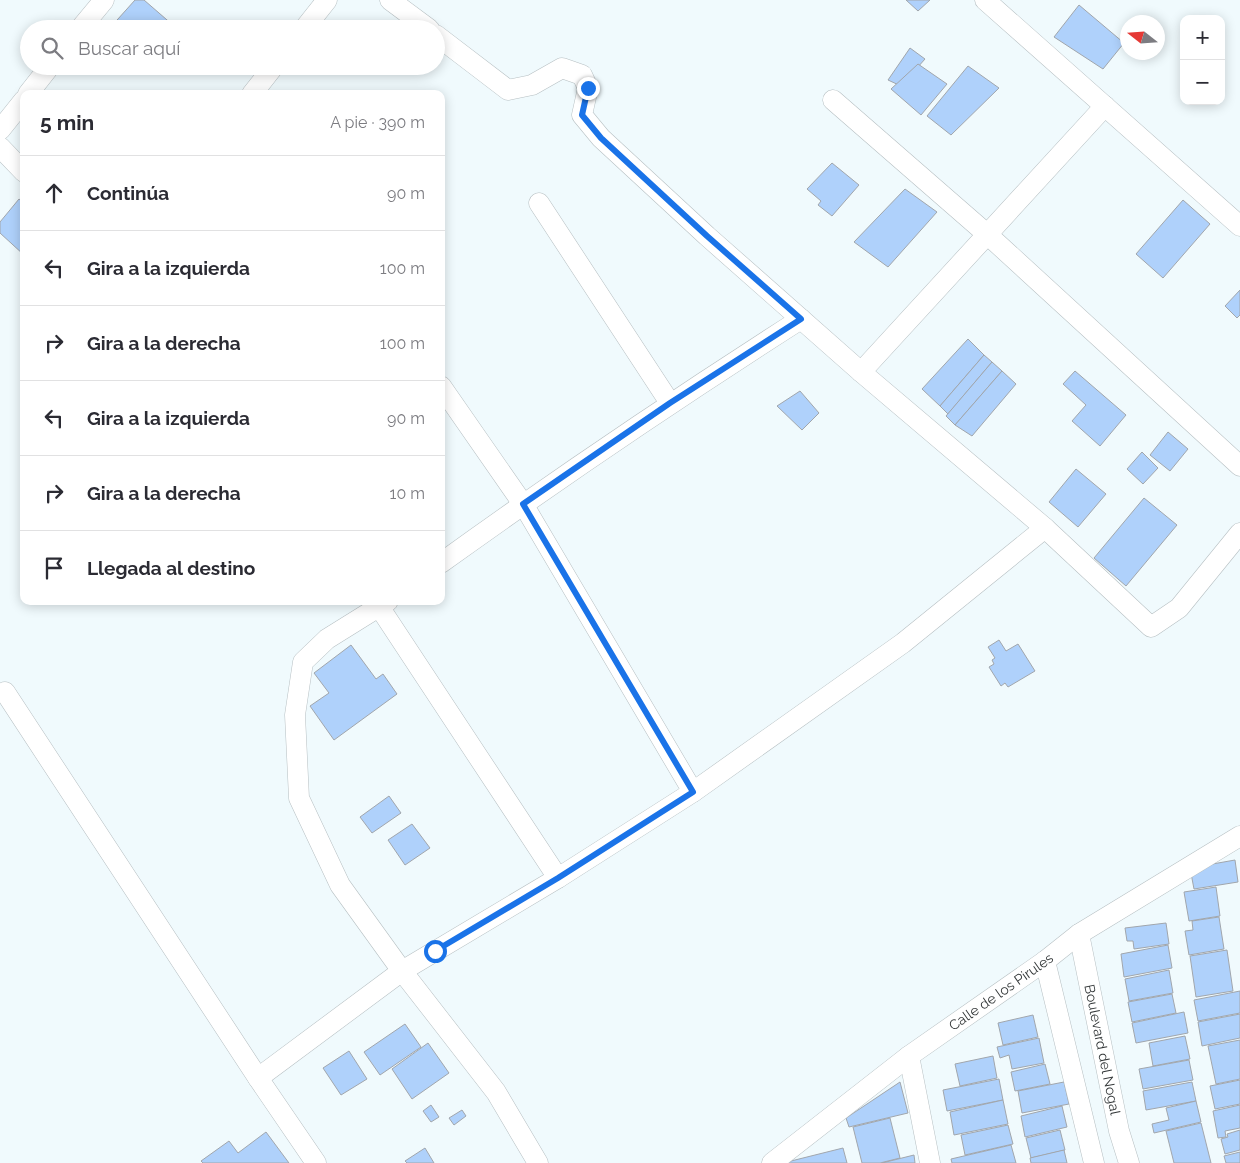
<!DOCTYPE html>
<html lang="es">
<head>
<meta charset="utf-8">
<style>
	body { margin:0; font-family:Raleway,sans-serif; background:#f2f2f3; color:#2b2b33 }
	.controls { position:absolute; right:15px; top:15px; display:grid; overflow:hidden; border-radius:10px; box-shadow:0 2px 12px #0003 }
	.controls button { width:45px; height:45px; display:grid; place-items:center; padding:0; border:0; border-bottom:1px solid #e1e1e2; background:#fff; color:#2b2b33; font:25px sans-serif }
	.compass { position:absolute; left:1120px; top:15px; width:45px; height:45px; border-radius:50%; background:#fff; box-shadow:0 2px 12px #0003; rotate:287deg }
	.stop { position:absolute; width:15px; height:15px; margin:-11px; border:4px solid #1a73e8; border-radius:50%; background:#fff }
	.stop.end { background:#1a73e8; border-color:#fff; box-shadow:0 1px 5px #0008 }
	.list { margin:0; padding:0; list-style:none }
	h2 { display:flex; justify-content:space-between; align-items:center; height:65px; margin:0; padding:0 20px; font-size:21px }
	h2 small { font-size:16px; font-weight:400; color:#7c7c81 }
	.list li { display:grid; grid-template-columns:32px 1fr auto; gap:15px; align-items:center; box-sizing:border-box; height:75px; padding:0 20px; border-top:1px solid #e1e1e2 }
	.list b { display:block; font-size:19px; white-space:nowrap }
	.list em { font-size:16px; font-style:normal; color:#7c7c81 }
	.icon { flex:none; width:28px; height:28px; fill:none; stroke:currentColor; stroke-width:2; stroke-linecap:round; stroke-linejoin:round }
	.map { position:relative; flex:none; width:1240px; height:1163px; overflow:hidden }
	.search { position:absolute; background:#fff; box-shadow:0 2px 12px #0003; left:20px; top:20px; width:425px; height:55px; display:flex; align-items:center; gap:12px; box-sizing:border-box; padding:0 18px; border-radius:28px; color:#7c7c81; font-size:19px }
	.panel { position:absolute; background:#fff; box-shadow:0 2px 12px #0003; left:20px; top:90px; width:425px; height:515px; border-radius:10px }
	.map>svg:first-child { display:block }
	.building { fill:#afd1fb; stroke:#a1a6ac }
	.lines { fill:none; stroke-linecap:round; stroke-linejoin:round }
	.street-casing { stroke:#b6bfc2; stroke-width:21 }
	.street { stroke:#fff; stroke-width:20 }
	.route { stroke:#1a73e8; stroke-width:6 }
	.labels { text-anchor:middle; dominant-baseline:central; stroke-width:4.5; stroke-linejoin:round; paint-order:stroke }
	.street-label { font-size:14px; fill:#343839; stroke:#f0fafd }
</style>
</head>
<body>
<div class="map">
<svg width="1240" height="1163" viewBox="0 0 1240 1163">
	<rect width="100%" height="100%" fill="#f0fafd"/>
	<!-- building -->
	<g class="building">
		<path d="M 135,0 L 144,0 L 174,26 L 171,29 L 109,29 Z"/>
		<path d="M 906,0 L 930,0 L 918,11 Z"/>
		<path d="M 1079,5 L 1124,43 L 1103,69 L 1054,37 Z"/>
		<path d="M 910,48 L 925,59 L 901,86 L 888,80 Z"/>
		<path d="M 918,64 L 947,84 L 921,115 L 891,89 Z"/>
		<path d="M 968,66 L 999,88 L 951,135 L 927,116 Z"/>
		<path d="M 832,163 L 859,185 L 832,216 L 818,205 L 821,201 L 807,189 Z"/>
		<path d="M 905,189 L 937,212 L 888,267 L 854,242 Z"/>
		<path d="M 19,199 L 24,203 L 24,255 L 0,233 L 0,222 Z"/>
		<path d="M 1183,200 L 1210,224 L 1163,278 L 1136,254 Z"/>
		<path d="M 1240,290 L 1240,315 L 1237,318 L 1225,306 Z"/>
		<path d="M 968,339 L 984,355 L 940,406 L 922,389 Z"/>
		<path d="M 984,355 L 992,362 L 948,414 L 940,406 Z"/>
		<path d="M 992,362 L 1002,371 L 955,425 L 946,416 Z"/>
		<path d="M 1002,371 L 1016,384 L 972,436 L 955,425 Z"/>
		<path d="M 1075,371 L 1126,415 L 1100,446 L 1072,421 L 1086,405 L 1063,384 Z"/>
		<path d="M 800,391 L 819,413 L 802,430 L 777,406 Z"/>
		<path d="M 1168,432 L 1188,449 L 1170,471 L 1150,455 Z"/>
		<path d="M 1142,452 L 1158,468 L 1143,484 L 1127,469 Z"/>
		<path d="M 1076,469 L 1106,494 L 1078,527 L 1049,502 Z"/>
		<path d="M 1144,498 L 1177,525 L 1126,586 L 1094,558 Z"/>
		<path d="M 999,640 L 1006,651 L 1018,644 L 1035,671 L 1008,687 L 1005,683 L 1001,686 L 989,667 L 994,664 L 992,660 L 995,658 L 988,647 Z"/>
		<path d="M 351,645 L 376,679 L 383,674 L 397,694 L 334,740 L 310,706 L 329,693 L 314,673 Z"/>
		<path d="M 389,796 L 401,813 L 372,833 L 360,817 Z"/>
		<path d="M 412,824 L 430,848 L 405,865 L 388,840 Z"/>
		<path d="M 1235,860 L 1238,882 L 1194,889 L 1190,868 Z"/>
		<path d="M 1216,887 L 1220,916 L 1189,921 L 1184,892 Z"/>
		<path d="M 1219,917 L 1224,949 L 1189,955 L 1185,931 L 1193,930 L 1192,921 Z"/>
		<path d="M 1166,923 L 1169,944 L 1134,949 L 1133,941 L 1127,941 L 1125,928 Z"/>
		<path d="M 1168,945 L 1172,968 L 1124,977 L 1121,954 Z"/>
		<path d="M 1227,950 L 1233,991 L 1196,997 L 1190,956 Z"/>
		<path d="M 1169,970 L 1173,993 L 1129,1001 L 1125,979 Z"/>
		<path d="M 1240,991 L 1240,1013 L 1198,1021 L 1194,1000 Z"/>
		<path d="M 1172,994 L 1176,1013 L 1132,1022 L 1128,1002 Z"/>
		<path d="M 1184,1012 L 1188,1033 L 1136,1043 L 1132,1023 Z"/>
		<path d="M 1240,1014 L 1240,1038 L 1202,1046 L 1198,1022 Z"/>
		<path d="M 1033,1015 L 1038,1037 L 1003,1045 L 998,1023 Z"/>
		<path d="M 405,1024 L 421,1047 L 380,1075 L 364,1052 Z"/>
		<path d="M 1185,1036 L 1190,1059 L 1153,1066 L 1149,1043 Z"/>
		<path d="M 1039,1038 L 1044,1063 L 1012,1069 L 1009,1055 L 1000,1058 L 997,1047 Z"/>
		<path d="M 1240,1040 L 1240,1079 L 1216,1084 L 1208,1046 Z"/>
		<path d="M 428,1043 L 449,1073 L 412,1099 L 392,1069 Z"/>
		<path d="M 349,1051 L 367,1079 L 341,1095 L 323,1068 Z"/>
		<path d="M 993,1056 L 997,1078 L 960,1086 L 955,1064 Z"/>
		<path d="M 1189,1060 L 1193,1080 L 1143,1089 L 1139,1069 Z"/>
		<path d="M 1045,1064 L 1050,1084 L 1015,1091 L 1011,1072 Z"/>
		<path d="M 999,1079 L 1003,1100 L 947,1111 L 943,1090 Z"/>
		<path d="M 1240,1080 L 1240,1104 L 1215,1109 L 1210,1086 Z"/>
		<path d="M 900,1082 L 908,1113 L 849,1127 L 846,1118 Z"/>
		<path d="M 1064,1082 L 1069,1104 L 1022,1113 L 1018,1091 Z"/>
		<path d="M 1192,1082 L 1196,1101 L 1146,1110 L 1143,1091 Z"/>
		<path d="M 1003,1100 L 1008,1124 L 954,1135 L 950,1112 Z"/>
		<path d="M 1196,1101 L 1201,1122 L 1154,1133 L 1152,1124 L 1169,1120 L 1166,1108 Z"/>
		<path d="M 431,1105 L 439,1117 L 431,1122 L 423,1111 Z"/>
		<path d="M 1240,1105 L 1240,1128 L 1225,1131 L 1226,1137 L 1218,1138 L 1213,1111 Z"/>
		<path d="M 1062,1106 L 1067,1127 L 1025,1137 L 1021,1116 Z"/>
		<path d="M 462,1110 L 466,1116 L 454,1125 L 449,1118 Z"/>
		<path d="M 890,1118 L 900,1158 L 880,1163 L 862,1163 L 853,1127 Z"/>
		<path d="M 1201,1123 L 1211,1163 L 1174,1163 L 1166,1131 Z"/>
		<path d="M 1008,1125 L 1013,1144 L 965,1155 L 961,1135 Z"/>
		<path d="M 1060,1130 L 1065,1150 L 1031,1158 L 1026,1138 Z"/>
		<path d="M 1240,1130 L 1240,1150 L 1225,1154 L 1221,1139 L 1228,1137 L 1227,1134 Z"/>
		<path d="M 266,1132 L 289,1163 L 203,1163 L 201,1161 L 229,1141 L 238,1153 Z"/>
		<path d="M 1011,1145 L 1016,1163 L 952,1163 L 951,1159 Z"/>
		<path d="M 425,1148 L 434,1163 L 407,1163 L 405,1161 Z"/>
		<path d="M 843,1148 L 847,1163 L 783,1163 Z"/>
		<path d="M 1064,1150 L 1067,1163 L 1031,1163 L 1030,1158 Z"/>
		<path d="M 1240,1152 L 1240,1163 L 1226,1163 L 1224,1156 Z"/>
		<path d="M 914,1155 L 915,1163 L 882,1163 Z"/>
	</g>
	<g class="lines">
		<!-- street casing -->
		<g class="street-casing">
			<g id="street">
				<path d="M 390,0 L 429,29"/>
				<path d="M 985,0 L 1240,226"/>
				<path d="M 80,29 L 104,0"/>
				<path d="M 304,29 L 327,0"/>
				<path d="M 436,35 L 508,90 L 532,85 L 562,68 L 582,75 L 588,88 L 582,115 L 601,138 L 707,236 L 861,372 L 1045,528 L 1151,627 L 1179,608 L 1240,533"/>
				<path d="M 28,94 L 50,66"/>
				<path d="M 252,94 L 274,66"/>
				<path d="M 833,100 L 988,235 L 1240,466"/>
				<path d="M 0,130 L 24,100"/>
				<path d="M 0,147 L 24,172"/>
				<path d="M 539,203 L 670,403"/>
				<path d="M 861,372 L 1105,106"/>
				<path d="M 441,386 L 523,504 L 693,792"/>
				<path d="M 441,563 C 559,478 679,397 801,319"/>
				<path d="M 388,601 L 327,639 L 303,662 L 295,715 L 299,798 L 340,885 L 402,971 L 496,1092 L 538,1163"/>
				<path d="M 380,608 L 558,878"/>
				<path d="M 5,692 L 258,1078 L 316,1163"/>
				<path id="s1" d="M 1079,934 L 1119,1131 L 1129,1163"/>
				<path d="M 1045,961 L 1094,1163"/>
				<path d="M 909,1056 L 930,1163"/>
				<path d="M 258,1078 L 402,971 L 558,878 L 693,792 L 903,643 L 1045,528"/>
				<path id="s2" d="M 772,1163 L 909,1056 L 1045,961 L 1079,934 L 1240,836"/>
			</g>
		</g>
		<!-- street -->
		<use href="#street" class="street"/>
	</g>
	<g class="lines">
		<!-- route -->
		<path class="route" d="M 435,951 L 558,878 L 693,792 L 523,504 L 670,403 L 801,319 L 707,236 L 601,138 L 582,115 L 588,88"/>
	</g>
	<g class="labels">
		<!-- street labels -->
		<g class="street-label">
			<text stroke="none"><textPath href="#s2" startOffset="286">Calle de los Pirules</textPath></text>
			<text stroke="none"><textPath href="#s1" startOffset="118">Boulevard del Nogal</textPath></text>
		</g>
	</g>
</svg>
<div class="controls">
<button>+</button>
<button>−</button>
</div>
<svg class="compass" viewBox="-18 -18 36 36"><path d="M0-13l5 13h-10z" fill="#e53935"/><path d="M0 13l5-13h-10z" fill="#7c7c81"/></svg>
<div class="stop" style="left:435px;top:951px"></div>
<div class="stop end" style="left:588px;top:88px"></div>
<div class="search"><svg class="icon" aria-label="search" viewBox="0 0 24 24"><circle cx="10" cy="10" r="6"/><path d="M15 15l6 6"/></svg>Buscar aquí</div>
<section class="panel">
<h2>5 min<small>A pie · 390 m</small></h2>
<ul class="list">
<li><svg class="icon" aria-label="ahead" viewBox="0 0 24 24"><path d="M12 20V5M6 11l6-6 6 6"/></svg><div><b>Continúa</b></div><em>90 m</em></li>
<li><svg class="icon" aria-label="left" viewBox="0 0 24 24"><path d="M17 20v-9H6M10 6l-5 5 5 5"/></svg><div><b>Gira a la izquierda</b></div><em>100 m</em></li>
<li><svg class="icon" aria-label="right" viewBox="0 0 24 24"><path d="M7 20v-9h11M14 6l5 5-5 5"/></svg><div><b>Gira a la derecha</b></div><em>100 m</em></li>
<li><svg class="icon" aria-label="left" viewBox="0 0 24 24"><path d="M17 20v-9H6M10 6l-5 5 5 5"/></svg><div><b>Gira a la izquierda</b></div><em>90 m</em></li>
<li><svg class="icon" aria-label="right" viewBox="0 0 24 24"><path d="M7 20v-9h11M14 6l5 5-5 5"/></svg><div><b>Gira a la derecha</b></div><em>10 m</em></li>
<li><svg class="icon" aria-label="arrive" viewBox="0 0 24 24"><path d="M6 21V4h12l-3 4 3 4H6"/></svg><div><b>Llegada al destino</b></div></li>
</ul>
</section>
</div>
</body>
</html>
